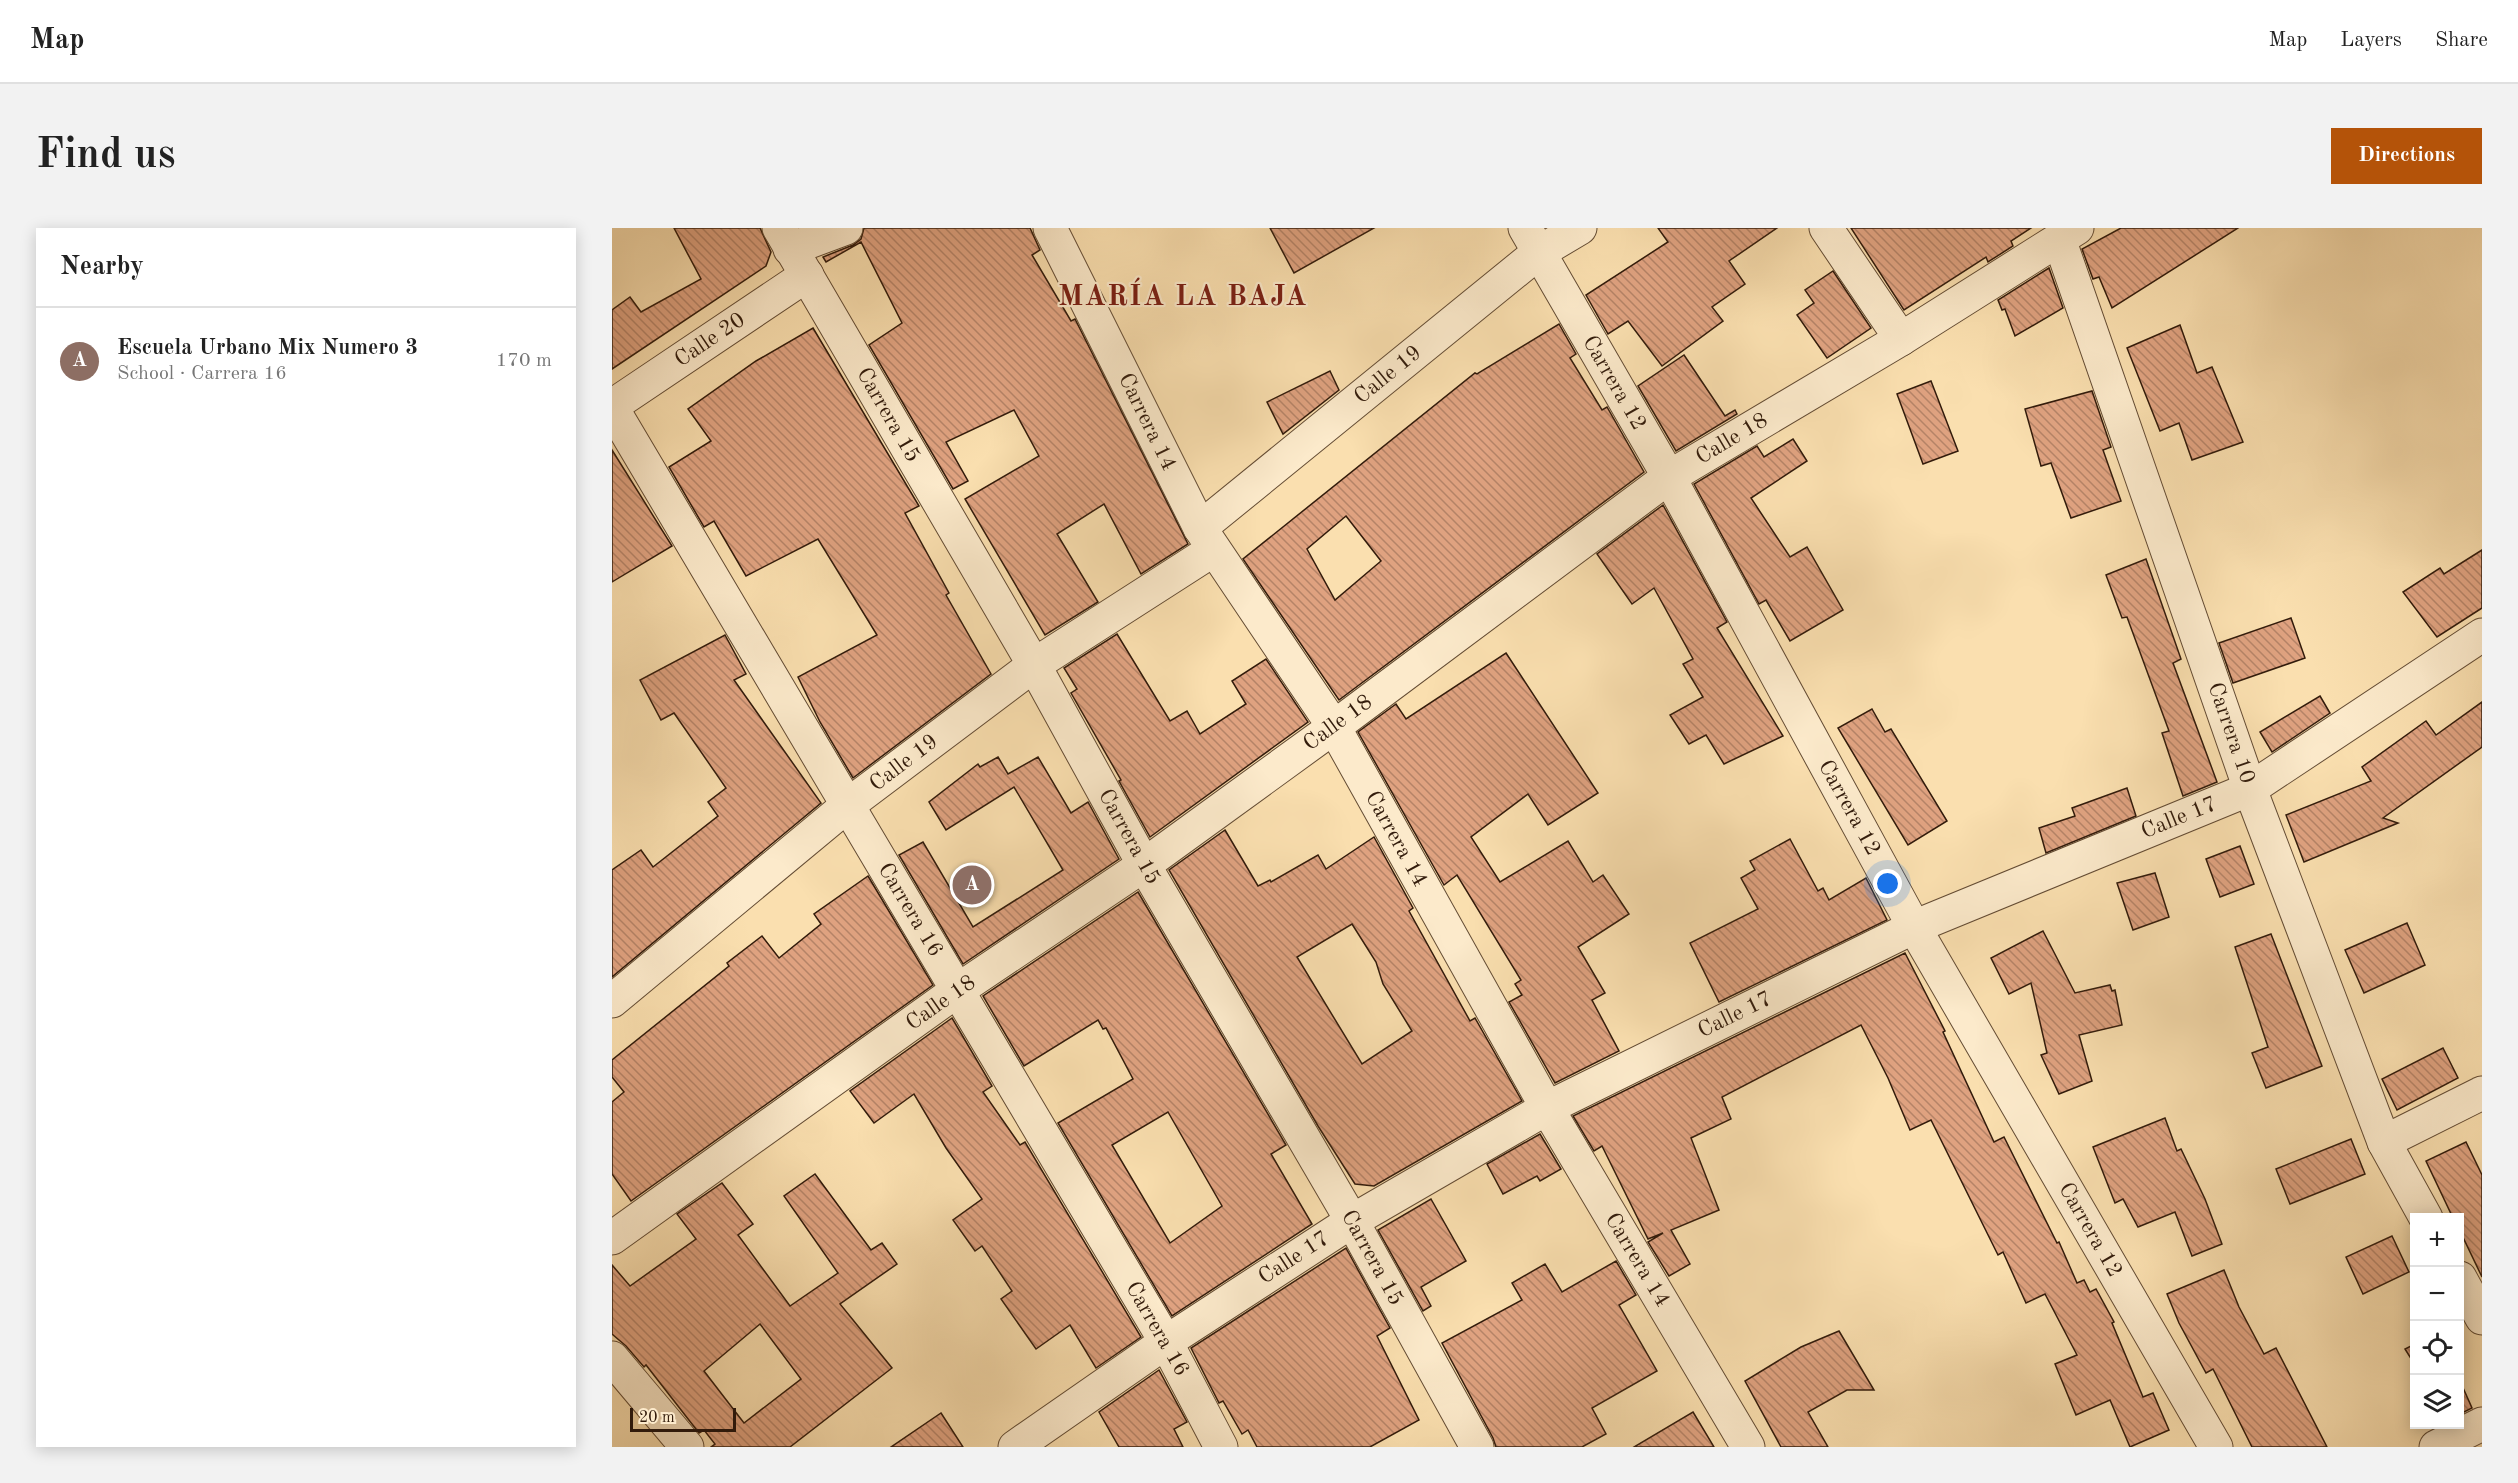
<!DOCTYPE html>
<html lang="en">
<head>
<meta charset="utf-8">
<style>
	body { margin:0; font-family:"Old Standard TT",serif; background:#f2f2f2; color:#222 }
	.controls { position:absolute; right:18px; bottom:18px; display:grid; overflow:hidden; border-radius:0px; box-shadow:0 3px 15px #0003 }
	.controls button { width:54px; height:54px; display:grid; place-items:center; padding:0; border:0; border-bottom:2px solid #e0e0e0; background:#fff; color:#222; font:30px sans-serif }
	.scale { position:absolute; left:18px; bottom:15px; width:106px; box-sizing:border-box; padding-left:6px; border:3px solid #321b0b; border-top:0; font-size:16px; line-height:21px; white-space:nowrap; color:#321b0b; -webkit-text-stroke:4px #fceacb; paint-order:stroke }
	.you { position:absolute; left:1276px; top:656px; width:21px; height:21px; margin:-15px; border:4px solid #fff; border-radius:50%; background:#1a73e8; box-shadow:0 0 0 9px #1a73e833 }
	.badge { display:grid; place-items:center; width:39px; height:39px; border-radius:50%; background:#b45309; color:#fff; font-size:20px; font-weight:700 }
	.pin { position:absolute; translate:-50% -50%; border:3px solid #fff; box-shadow:0 2px 6px #0006 }
	.list { margin:0; padding:0; list-style:none }
	h2 { display:flex; justify-content:space-between; align-items:center; height:78px; margin:0; padding:0 24px; font-size:26px }
	h2 small { font-size:20px; font-weight:400; color:#767676 }
	.list li { display:grid; grid-template-columns:39px 1fr auto; gap:18px; align-items:center; box-sizing:border-box; height:108px; padding:0 24px; border-top:2px solid #e0e0e0 }
	.list b { display:block; font-size:22px; white-space:nowrap }
	.list p { margin:0; font-size:20px; white-space:nowrap; color:#767676 }
	.list em { font-size:20px; font-style:normal; color:#767676 }
	.icon { flex:none; width:33px; height:33px; fill:none; stroke:currentColor; stroke-width:2; stroke-linecap:round; stroke-linejoin:round }
	.map { position:relative; flex:none; width:1870px; height:1219px; overflow:hidden; border-radius:0px }
	header { display:flex; align-items:center; gap:36px; box-sizing:border-box; height:84px; padding:0 30px; background:#fff; border-bottom:2px solid #e0e0e0 }
	header strong { font-size:28px }
	nav { display:flex; gap:33px; margin-inline-start:auto; font-size:21px }
	.intro { display:flex; align-items:center; justify-content:space-between; box-sizing:border-box; height:144px; padding:0 36px }
	h1 { margin:0; font-size:42px }
	.button { padding:15px 27px; border-radius:0px; background:#b45309; color:#fff; font-size:21px; font-weight:700 }
	main { display:flex; gap:36px; padding:0 36px }
	aside { flex:1; background:#fff; border-radius:0px; box-shadow:0 3px 15px #0003 }
	.map>svg:first-child { display:block }
	.building { fill:url(#building-back-hatch); stroke:#321b0b; stroke-width:1.5; fill-rule:evenodd }
	.lines { fill:none; stroke-linecap:round; stroke-linejoin:round }
	.minor-casing { stroke:#644c34; stroke-width:35 }
	.minor { stroke:#fceacb; stroke-width:33 }
	.labels { text-anchor:middle; dominant-baseline:central; stroke-width:4.5; stroke-linejoin:round; paint-order:stroke }
	.street-label { font-size:22px; fill:#321b0b; stroke:#fceacb }
	.district-label { font-size:28px; font-weight:bold; letter-spacing:1.5px; fill:#7a1f14; stroke:#fceacb }
</style>
</head>
<body>
<header>
<strong>Map</strong>
<nav><a>Map</a><a>Layers</a><a>Share</a></nav>
</header>
<div class="intro"><h1>Find us</h1><a class="button">Directions</a></div>
<main>
<aside>
<h2>Nearby<small></small></h2>
<ul class="list">
<li><span class="badge" style="background:#8d6e63">A</span><div><b>Escuela Urbano Mix Numero 3</b><p>School · Carrera 16</p></div><em>170 m</em></li>
</ul>
</aside>
<div class="map">
<svg width="1870" height="1219" viewBox="0 0 1870 1219">
	<defs>
		<pattern id="building-back-hatch" width="6" height="6" patternUnits="userSpaceOnUse" patternTransform="scale(1.5)"><rect width="6" height="6" fill="#dfa280"/><path d="M-1 5l2 2M0 0l6 6M5-1l2 2" fill="none" stroke="#b58367"/></pattern>
	</defs>
	<rect width="100%" height="100%" fill="#fadfaf"/>
	<filter id="stains"><feTurbulence type="fractalNoise" baseFrequency=".00333" numOctaves="4"/><feColorMatrix values="0 0 0 0 .2 0 0 0 0 .09 0 0 0 0 .02 0 0 0 .5 -.17"/></filter>
	<radialGradient id="worn" r=".72"><stop offset=".6" stop-color="#630" stop-opacity="0"/><stop offset="1" stop-color="#630" stop-opacity=".3"/></radialGradient>
	<!-- building -->
	<g class="building">
		<path d="M 62,0 L 148,0 L 159,24 L 154,38 L 0,141 L 0,82 L 18,69 L 29,84 L 89,51 Z"/>
		<path d="M 252,0 L 418,0 L 428,22 L 420,27 L 459,93 L 463,91 L 576,316 L 529,346 L 492,276 L 445,306 L 486,374 L 433,407 L 353,271 L 427,228 L 402,182 L 334,214 L 356,253 L 341,261 L 257,117 L 290,95 L 249,14 L 214,34 L 211,29 L 241,17 L 249,11 Z"/>
		<path d="M 658,0 L 762,0 L 682,45 Z"/>
		<path d="M 1046,0 L 1165,0 L 1117,33 L 1133,56 L 1100,79 L 1111,93 L 1050,138 L 1016,93 L 996,106 L 974,67 L 1056,14 Z"/>
		<path d="M 1239,0 L 1419,0 L 1399,13 L 1401,18 L 1376,34 L 1374,29 L 1292,82 Z"/>
		<path d="M 1509,0 L 1626,0 L 1500,80 L 1487,49 L 1481,51 L 1470,21 Z"/>
		<path d="M 1437,40 L 1451,80 L 1403,108 L 1393,81 L 1390,82 L 1386,72 Z"/>
		<path d="M 1221,43 L 1259,100 L 1215,130 L 1185,87 L 1202,75 L 1193,62 Z"/>
		<path d="M 947,96 L 964,126 L 958,130 L 990,182 L 995,179 L 1032,244 L 727,472 L 631,331 L 863,145 L 865,146 ZM 734,288 L 769,333 L 723,372 L 695,321 Z"/>
		<path d="M 1568,97 L 1585,145 L 1600,139 L 1631,214 L 1580,232 L 1567,195 L 1548,203 L 1515,120 Z"/>
		<path d="M 201,100 L 307,278 L 293,285 L 337,365 L 334,367 L 379,446 L 241,550 L 208,494 L 186,449 L 265,407 L 206,311 L 134,348 L 102,293 L 92,299 L 57,239 L 99,213 L 76,181 L 144,133 Z"/>
		<path d="M 1072,127 L 1113,188 L 1123,182 L 1125,186 L 1064,223 L 1026,158 Z"/>
		<path d="M 718,143 L 727,162 L 671,206 L 655,174 Z"/>
		<path d="M 1319,153 L 1346,223 L 1311,236 L 1285,166 Z"/>
		<path d="M 1480,163 L 1499,219 L 1491,222 L 1509,273 L 1459,290 L 1439,235 L 1429,238 L 1413,181 Z"/>
		<path d="M 1181,211 L 1195,233 L 1139,270 L 1178,329 L 1195,319 L 1231,382 L 1178,413 L 1154,372 L 1147,376 L 1082,256 L 1145,218 L 1152,229 Z"/>
		<path d="M 0,222 L 60,318 L 0,354 Z"/>
		<path d="M 1051,277 L 1115,394 L 1105,400 L 1171,508 L 1112,536 L 1094,507 L 1077,516 L 1058,487 L 1091,469 L 1071,436 L 1081,431 L 1042,360 L 1020,376 L 985,326 Z"/>
		<path d="M 1870,322 L 1870,380 L 1825,409 L 1791,364 L 1828,340 L 1832,346 Z"/>
		<path d="M 1534,331 L 1569,431 L 1561,435 L 1605,554 L 1571,568 L 1550,505 L 1557,503 L 1515,389 L 1510,390 L 1494,347 Z"/>
		<path d="M 1679,390 L 1693,430 L 1621,455 L 1607,415 Z"/>
		<path d="M 505,406 L 558,493 L 575,483 L 588,506 L 634,476 L 620,453 L 654,431 L 696,494 L 538,609 L 507,553 L 509,552 L 459,465 L 465,461 L 452,440 Z"/>
		<path d="M 113,407 L 134,446 L 122,452 L 209,575 L 0,749 L 0,642 L 29,622 L 41,639 L 106,588 L 96,574 L 114,560 L 62,485 L 49,492 L 28,452 Z"/>
		<path d="M 894,425 L 986,565 L 936,597 L 916,566 L 859,609 L 888,654 L 956,613 L 981,654 L 991,647 L 1017,686 L 966,719 L 993,765 L 980,772 L 1007,823 L 943,855 L 897,774 L 910,767 L 903,756 L 909,752 L 845,647 L 832,657 L 746,504 L 784,476 L 794,491 Z"/>
		<path d="M 1708,468 L 1718,485 L 1660,524 L 1648,504 Z"/>
		<path d="M 1870,474 L 1870,519 L 1771,590 L 1786,595 L 1692,634 L 1674,587 L 1759,553 L 1750,539 L 1814,493 L 1824,507 Z"/>
		<path d="M 1260,481 L 1273,504 L 1279,501 L 1335,593 L 1296,617 L 1226,500 Z"/>
		<path d="M 386,529 L 396,546 L 426,529 L 459,585 L 476,574 L 507,631 L 351,736 L 287,627 L 311,614 L 361,699 L 451,642 L 402,559 L 334,602 L 317,574 L 366,536 L 368,539 Z"/>
		<path d="M 1515,560 L 1524,588 L 1434,625 L 1427,600 L 1463,588 L 1460,580 Z"/>
		<path d="M 613,602 L 646,658 L 658,652 L 659,654 L 706,627 L 714,641 L 762,609 L 801,680 L 797,683 L 858,793 L 863,790 L 910,873 L 762,958 L 743,956 L 706,898 L 557,642 ZM 740,696 L 764,734 L 771,756 L 800,803 L 750,836 L 685,729 Z"/>
		<path d="M 1178,611 L 1206,663 L 1211,660 L 1217,672 L 1254,650 L 1275,692 L 1107,774 L 1078,715 L 1146,681 L 1129,650 L 1143,642 L 1138,633 Z"/>
		<path d="M 1628,618 L 1642,656 L 1608,669 L 1594,631 Z"/>
		<path d="M 1543,645 L 1557,689 L 1521,702 L 1505,655 Z"/>
		<path d="M 256,648 L 321,757 L 19,973 L 0,946 L 0,874 L 12,864 L 0,849 L 0,832 L 117,738 L 115,735 L 150,708 L 167,730 L 209,696 L 202,686 Z"/>
		<path d="M 526,664 L 674,917 L 659,926 L 700,996 L 560,1088 L 446,895 L 521,851 L 494,800 L 491,801 L 486,792 L 412,838 L 371,768 ZM 556,884 L 610,978 L 558,1015 L 500,917 Z"/>
		<path d="M 1795,695 L 1813,737 L 1752,765 L 1733,722 Z"/>
		<path d="M 1431,703 L 1463,765 L 1498,757 L 1500,763 L 1503,762 L 1510,797 L 1467,807 L 1480,853 L 1447,866 L 1429,827 L 1435,825 L 1419,755 L 1397,766 L 1379,730 Z"/>
		<path d="M 1659,706 L 1710,838 L 1654,860 L 1640,825 L 1656,819 L 1623,719 Z"/>
		<path d="M 1293,725 L 1333,803 L 1331,804 L 1382,914 L 1392,909 L 1445,1015 L 1447,1014 L 1465,1055 L 1472,1052 L 1478,1064 L 1484,1061 L 1502,1094 L 1500,1095 L 1531,1169 L 1541,1165 L 1557,1202 L 1518,1219 L 1498,1172 L 1464,1187 L 1443,1136 L 1465,1127 L 1433,1066 L 1414,1075 L 1391,1024 L 1386,1027 L 1319,892 L 1298,902 L 1276,850 L 1249,797 L 1110,869 L 1119,891 L 1079,910 L 1107,982 L 1059,1002 L 1078,1036 L 1057,1048 L 1036,1014 L 1051,1005 L 1036,1011 L 990,918 L 982,923 L 961,888 Z"/>
		<path d="M 340,790 L 380,858 L 371,864 L 408,917 L 413,914 L 529,1109 L 484,1140 L 458,1097 L 424,1121 L 389,1071 L 400,1063 L 370,1018 L 363,1023 L 341,992 L 370,971 L 334,920 L 302,866 L 262,895 L 238,863 Z"/>
		<path d="M 1831,820 L 1846,850 L 1785,882 L 1770,851 Z"/>
		<path d="M 1553,890 L 1565,923 L 1569,921 L 1593,971 L 1610,1016 L 1580,1028 L 1563,984 L 1526,999 L 1511,971 L 1503,975 L 1481,919 Z"/>
		<path d="M 928,906 L 949,941 L 928,953 L 925,948 L 891,966 L 875,936 Z"/>
		<path d="M 1739,911 L 1753,946 L 1678,976 L 1664,941 Z"/>
		<path d="M 1854,914 L 1870,947 L 1870,1049 L 1848,1003 L 1848,990 L 1841,990 L 1814,933 Z"/>
		<path d="M 203,946 L 259,1022 L 270,1015 L 285,1036 L 228,1076 L 280,1140 L 178,1219 L 99,1219 L 103,1216 L 92,1202 L 87,1205 L 34,1137 L 32,1139 L 14,1118 L 0,1106 L 0,1037 L 18,1058 L 84,1011 L 65,986 L 110,955 L 141,996 L 126,1007 L 178,1078 L 226,1045 L 172,968 ZM 148,1096 L 189,1151 L 132,1195 L 92,1143 Z"/>
		<path d="M 819,971 L 854,1033 L 809,1059 L 819,1078 L 811,1083 L 766,1002 Z"/>
		<path d="M 1780,1008 L 1797,1044 L 1751,1066 L 1734,1029 Z"/>
		<path d="M 734,1020 L 778,1100 L 765,1108 L 807,1192 L 758,1219 L 645,1219 L 636,1202 L 630,1206 L 611,1173 L 607,1175 L 579,1120 Z"/>
		<path d="M 1004,1033 L 1024,1067 L 1007,1077 L 1045,1143 L 980,1180 L 994,1206 L 970,1219 L 884,1219 L 881,1210 L 830,1115 L 910,1072 L 900,1055 L 933,1036 L 950,1064 Z"/>
		<path d="M 1612,1042 L 1627,1079 L 1652,1126 L 1664,1120 L 1715,1219 L 1640,1219 L 1601,1141 L 1594,1145 L 1567,1095 L 1555,1066 Z"/>
		<path d="M 1227,1103 L 1262,1162 L 1235,1162 L 1196,1184 L 1216,1219 L 1169,1219 L 1133,1153 L 1189,1119 Z"/>
		<path d="M 1803,1116 L 1803,1137 L 1793,1121 Z"/>
		<path d="M 547,1142 L 575,1194 L 562,1201 L 571,1219 L 507,1219 L 487,1184 Z"/>
		<path d="M 1848,1153 L 1860,1180 L 1848,1186 Z"/>
		<path d="M 1081,1184 L 1102,1219 L 1022,1219 Z"/>
		<path d="M 329,1185 L 351,1219 L 279,1219 Z"/>
	</g>
	<g class="lines">
		<!-- minor casing -->
		<g class="minor-casing">
			<g id="minor">
				<path d="M 167,0 L 422,437 L 532,637 L 740,993 L 865,1219"/>
				<path d="M 438,0 L 588,300 L 722,499 L 935,880 L 1136,1219"/>
				<path d="M 913,0 L 1057,249 L 1302,699 L 1604,1219"/>
				<path d="M 1214,0 L 1289,111"/>
				<path d="M 1447,11 L 1638,561 L 1772,914 L 1814,990"/>
				<path d="M 178,21 L 234,0"/>
				<path d="M 0,178 L 195,47"/>
				<path d="M 0,180 L 554,1114 L 609,1219"/>
				<path d="M 588,300 L 926,25 L 968,0"/>
				<path d="M 0,773 L 236,577 L 422,437 L 601,322"/>
				<path d="M 1772,914 L 1870,865"/>
				<path d="M 0,1010 L 346,762 L 532,637 L 722,499 L 1057,249 L 1289,111 L 1465,0"/>
				<path d="M 1848,1050 L 1870,1090"/>
				<path d="M 0,1130 L 75,1219"/>
				<path d="M 403,1219 L 554,1114 L 740,993 L 935,880 L 1302,699 L 1638,561 L 1870,407"/>
				<path d="M 1824,1219 L 1870,1196"/>
			</g>
		</g>
		<!-- minor -->
		<use href="#minor" class="minor"/>
	</g>
	<g class="labels">
		<!-- street labels -->
		<g class="street-label">
			<text transform="translate(98 112) rotate(-34)">Calle 20</text>
			<text transform="translate(776 147) rotate(-39)">Calle 19</text>
			<text transform="translate(1002 155) rotate(60)">Carrera 12</text>
			<text transform="translate(276 187) rotate(60)">Carrera 15</text>
			<text transform="translate(535 194) rotate(64)">Carrera 14</text>
			<text transform="translate(1120 211) rotate(-31)">Calle 18</text>
			<text transform="translate(726 495) rotate(-36)">Calle 18</text>
			<text transform="translate(1619 505) rotate(71)">Carrera 10</text>
			<text transform="translate(292 535) rotate(-37)">Calle 19</text>
			<text transform="translate(1237 580) rotate(61)">Carrera 12</text>
			<text transform="translate(1567 590) rotate(-22)">Calle 17</text>
			<text transform="translate(517 609) rotate(61)">Carrera 15</text>
			<text transform="translate(784 611) rotate(61)">Carrera 14</text>
			<text transform="translate(298 682) rotate(59)">Carrera 16</text>
			<text transform="translate(329 775) rotate(-35)">Calle 18</text>
			<text transform="translate(1123 787) rotate(-26)">Calle 17</text>
			<text transform="translate(1478 1002) rotate(60)">Carrera 12</text>
			<text transform="translate(682 1030) rotate(-33)">Calle 17</text>
			<text transform="translate(760 1030) rotate(61)">Carrera 15</text>
			<text transform="translate(1025 1032) rotate(59)">Carrera 14</text>
			<text transform="translate(545 1101) rotate(60)">Carrera 16</text>
		</g>
		<!-- district labels -->
		<g class="district-label">
			<text x="571" y="70">MARÍA LA BAJA</text>
		</g>
	</g>
	<rect width="100%" height="100%" filter="url(#stains)"/>
	<rect width="100%" height="100%" fill="url(#worn)"/>
</svg>
<div class="controls">
<button>+</button>
<button>−</button>
<button><svg class="icon" aria-label="locate" viewBox="0 0 24 24"><circle cx="12" cy="12" r="6"/><path d="M12 2v4M12 18v4M2 12h4M18 12h4"/></svg></button>
<button><svg class="icon" aria-label="layers" viewBox="0 0 24 24"><path d="M12 4l9 5-9 5-9-5zM3 14l9 5 9-5"/></svg></button>
</div>
<div class="scale">20 m</div>
<div class="you"></div>
<div class="pin badge" style="left:360px;top:657px;background:#8d6e63">A</div>
</div>
</main>
</body>
</html>
